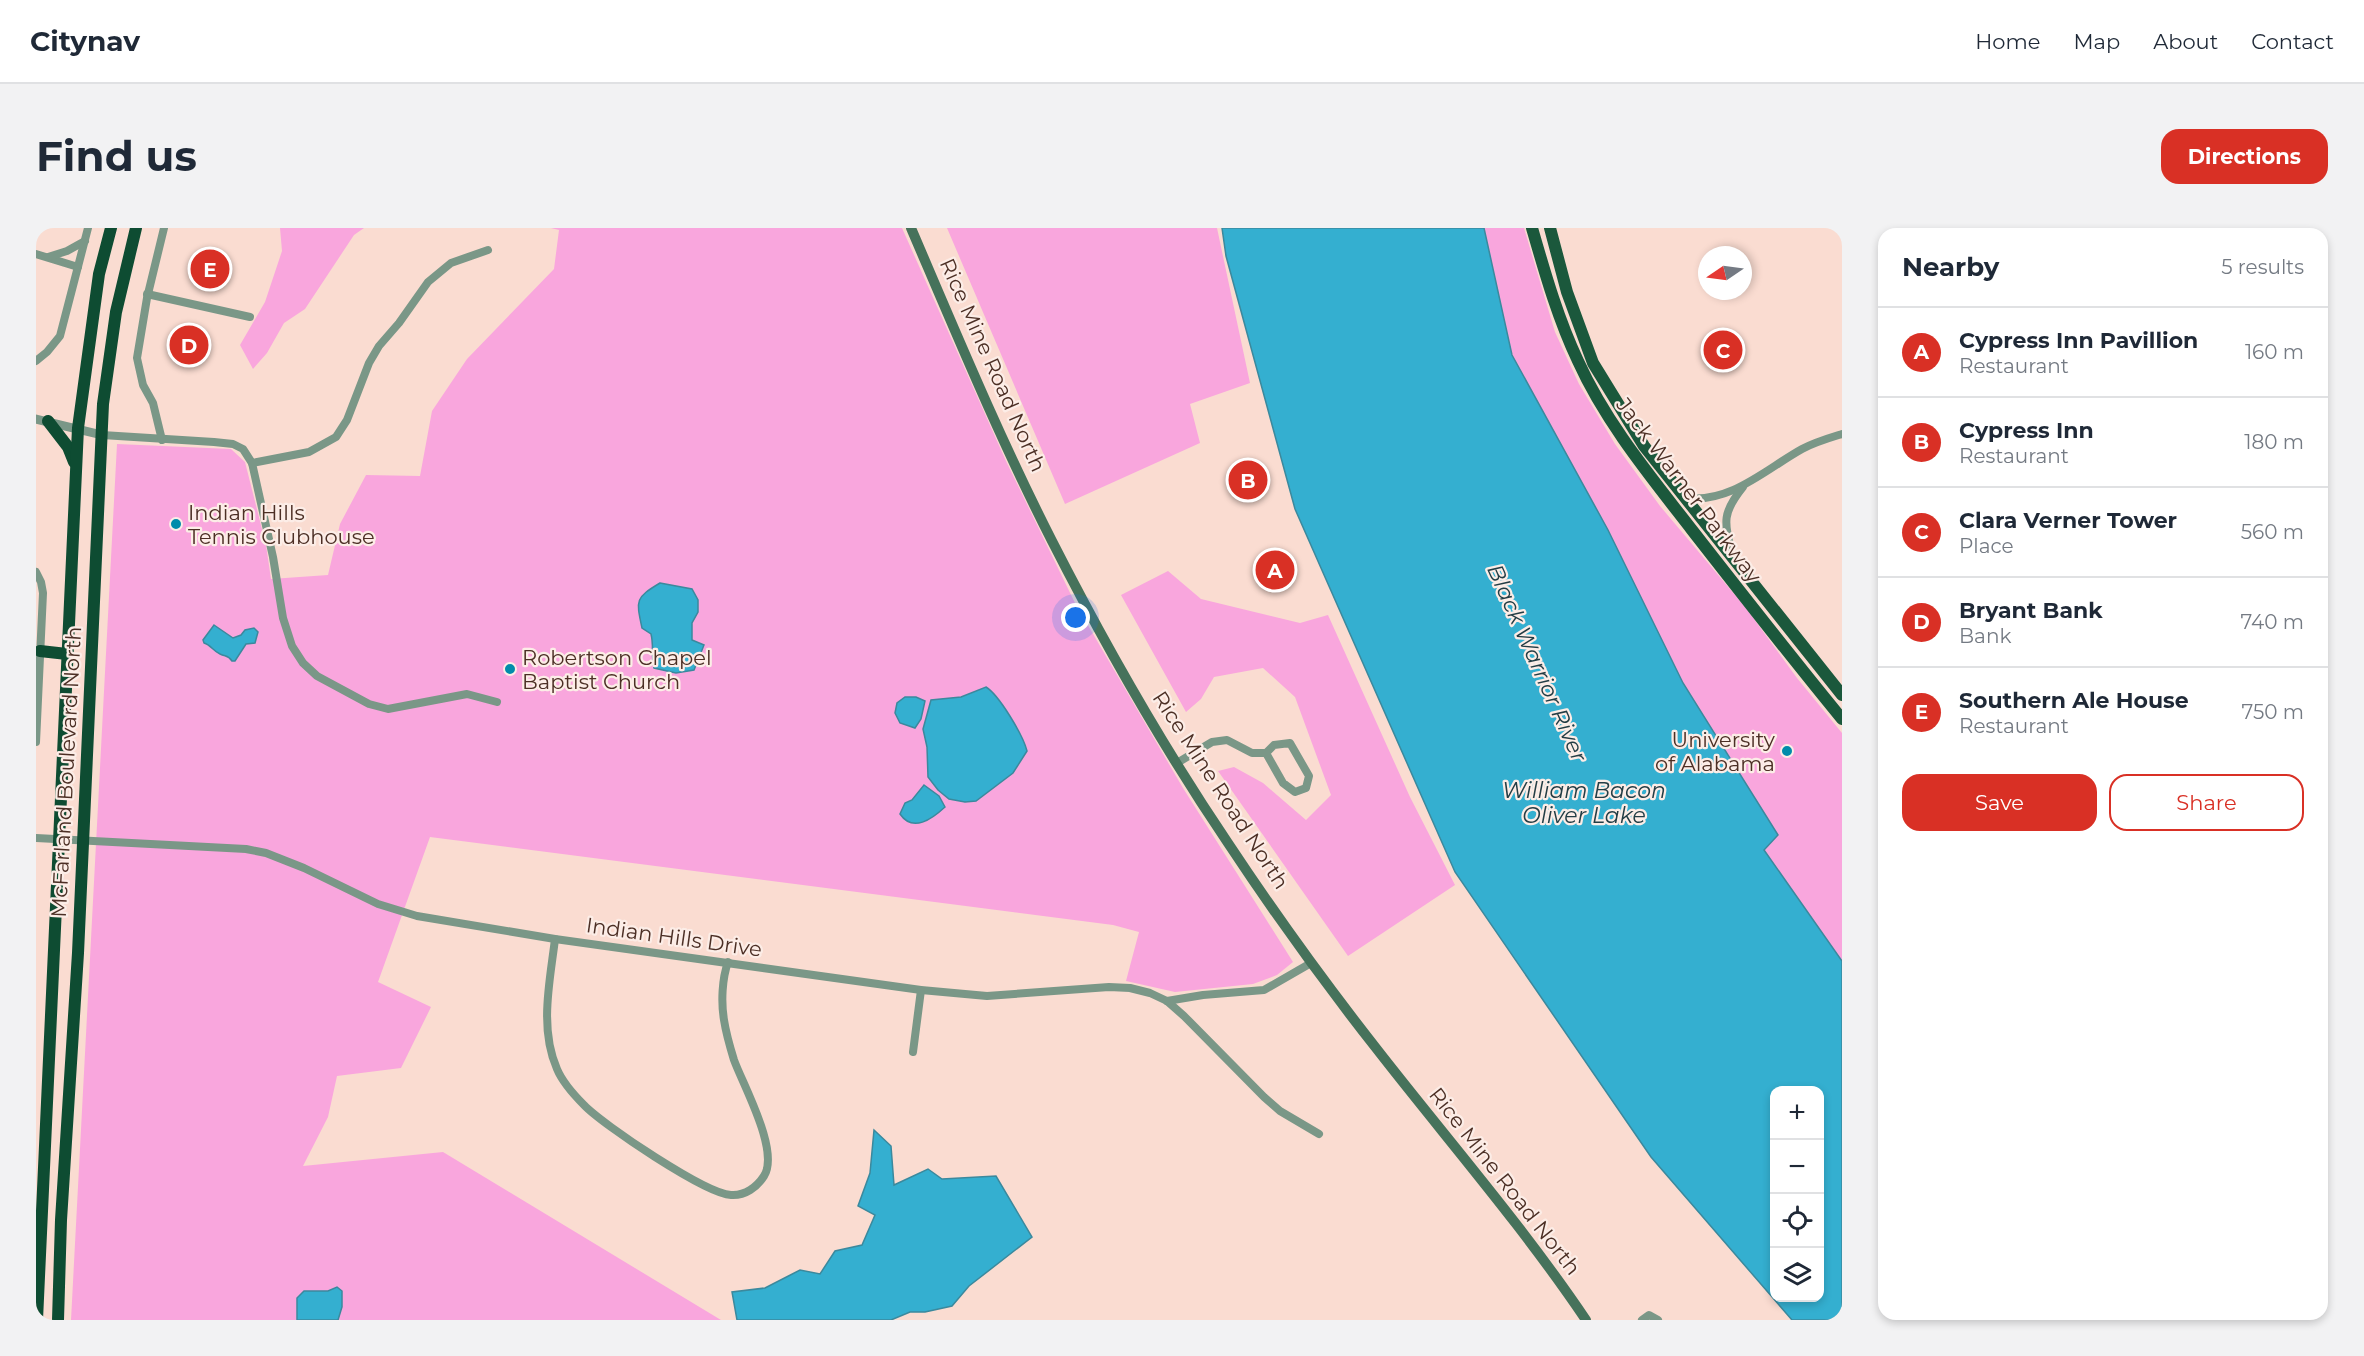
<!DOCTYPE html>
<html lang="en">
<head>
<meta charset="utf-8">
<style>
	body { margin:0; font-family:Montserrat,sans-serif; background:#f2f2f3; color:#1f2937 }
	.controls { position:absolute; right:18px; bottom:18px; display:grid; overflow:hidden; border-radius:12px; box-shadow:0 3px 9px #0003 }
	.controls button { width:54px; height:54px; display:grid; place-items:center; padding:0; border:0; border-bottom:2px solid #e0e1e3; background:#fff; color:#1f2937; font:30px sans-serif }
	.compass { position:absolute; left:1662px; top:18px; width:54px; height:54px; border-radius:50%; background:#fff; box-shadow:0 3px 9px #0003; rotate:257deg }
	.you { position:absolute; left:1040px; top:390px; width:21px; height:21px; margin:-15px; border:4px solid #fff; border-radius:50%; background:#1a73e8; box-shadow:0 0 0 9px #1a73e833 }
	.badge { display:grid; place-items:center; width:39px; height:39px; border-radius:50%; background:#d93025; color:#fff; font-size:20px; font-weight:700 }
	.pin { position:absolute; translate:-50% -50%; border:3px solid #fff; box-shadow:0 2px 6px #0006 }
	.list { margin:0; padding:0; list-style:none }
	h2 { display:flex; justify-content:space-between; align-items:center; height:78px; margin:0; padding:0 24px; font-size:26px }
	h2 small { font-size:20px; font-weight:400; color:#747a83 }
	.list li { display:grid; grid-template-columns:39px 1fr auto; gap:18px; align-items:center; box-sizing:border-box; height:90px; padding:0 24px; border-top:2px solid #e0e1e3 }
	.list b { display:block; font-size:22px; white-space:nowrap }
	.list p { margin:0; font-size:20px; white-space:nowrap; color:#747a83 }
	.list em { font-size:20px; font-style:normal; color:#747a83 }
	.actions { display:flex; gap:12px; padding:18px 24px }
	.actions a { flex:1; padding:14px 0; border:2px solid #d93025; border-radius:18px; text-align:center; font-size:21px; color:#d93025 }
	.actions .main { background:#d93025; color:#fff }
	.icon { flex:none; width:33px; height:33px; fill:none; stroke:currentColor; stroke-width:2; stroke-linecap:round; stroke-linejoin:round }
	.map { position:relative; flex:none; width:1806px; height:1092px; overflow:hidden; border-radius:18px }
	header { display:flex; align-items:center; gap:36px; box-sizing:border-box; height:84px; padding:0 30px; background:#fff; border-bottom:2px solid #e0e1e3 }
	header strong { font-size:28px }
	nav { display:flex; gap:33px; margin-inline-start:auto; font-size:21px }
	.intro { display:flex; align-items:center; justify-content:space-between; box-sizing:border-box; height:144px; padding:0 36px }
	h1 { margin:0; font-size:42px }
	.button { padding:15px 27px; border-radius:18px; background:#d93025; color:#fff; font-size:21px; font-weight:700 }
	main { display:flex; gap:36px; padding:0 36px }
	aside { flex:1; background:#fff; border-radius:18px; box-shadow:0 3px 9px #0003 }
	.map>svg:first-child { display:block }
	.green { fill:#f9a6dd }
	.water { fill:#34afd0; stroke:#3b899d; stroke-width:1.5; fill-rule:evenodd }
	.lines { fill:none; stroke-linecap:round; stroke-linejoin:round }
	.minor { stroke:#7a9787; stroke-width:8 }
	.tertiary { stroke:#7a9787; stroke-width:9 }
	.secondary { stroke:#46725b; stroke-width:10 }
	.primary { stroke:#1b583c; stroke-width:12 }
	.trunk { stroke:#0e4c32; stroke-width:12 }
	.poi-dot { fill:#018cab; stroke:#fcede7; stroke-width:2 }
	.labels { text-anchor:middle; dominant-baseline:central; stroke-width:4.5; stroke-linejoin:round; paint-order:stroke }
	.street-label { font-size:21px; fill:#4c2f25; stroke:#fcede7 }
	.poi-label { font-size:21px; fill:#4c2f25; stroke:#fcede7; text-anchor:start }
	.water-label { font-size:22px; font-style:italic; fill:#233d45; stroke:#fcede7 }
</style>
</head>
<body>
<header>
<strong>Citynav</strong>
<nav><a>Home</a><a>Map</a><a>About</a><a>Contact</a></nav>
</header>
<div class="intro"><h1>Find us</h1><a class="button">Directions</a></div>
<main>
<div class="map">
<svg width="1806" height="1092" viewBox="0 0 1806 1092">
	<rect width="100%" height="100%" fill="#fadcd1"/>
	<!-- green -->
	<g class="green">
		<path d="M 244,0 L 328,0 L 318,7 L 269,81 L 248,95 L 231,125 L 217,141 L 204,117 L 229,74 L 246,23 Z"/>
		<path d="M 515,0 L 866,0 L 970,233 L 1039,375 L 1147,560 L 1257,734 L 1241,747 L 1217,756 L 1139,764 L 1090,753 L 1103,704 L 1077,697 L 394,609 L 342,754 L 395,779 L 365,840 L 301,848 L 292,889 L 267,938 L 407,924 L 685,1092 L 35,1092 L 81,216 L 195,221 L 209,234 L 230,317 L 235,351 L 292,347 L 304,296 L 330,247 L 384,248 L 396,183 L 431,131 L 518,41 L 523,2 Z"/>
		<path d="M 911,0 L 1181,0 L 1214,155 L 1154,176 L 1164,215 L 1029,276 Z"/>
		<path d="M 1448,0 L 1488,0 L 1519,104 L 1543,156 L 1579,216 L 1624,278 L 1710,380 L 1761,450 L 1806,505 L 1806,733 L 1728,622 L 1685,519 L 1647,455 L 1572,302 L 1476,127 Z"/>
		<path d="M 1132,343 L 1165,371 L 1264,395 L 1292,387 L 1374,569 L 1419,657 L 1312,728 L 1182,543 L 1198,539 L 1227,555 L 1270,592 L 1295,567 L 1259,469 L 1227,440 L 1178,449 L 1165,471 L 1150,484 L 1085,367 Z"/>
	</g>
	<!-- water -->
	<g class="water">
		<path d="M 1186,0 L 1448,0 L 1476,127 L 1572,302 L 1647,455 L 1742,607 L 1728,622 L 1806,733 L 1806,1092 L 1756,1092 L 1615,929 L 1419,644 L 1259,281 L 1190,28 ZM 1738,862 L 1784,862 L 1784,1070 L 1738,1070 Z"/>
		<path d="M 624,355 L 656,361 L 662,372 L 662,384 L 656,395 L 656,412 L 668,417 L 658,442 L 640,445 L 618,440 C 615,428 618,418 615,406 L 606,400 C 600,372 599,370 624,355 Z"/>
		<path d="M 178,397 L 197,410 L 205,407 L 209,402 L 218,400 L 222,404 L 219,415 L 210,416 L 199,433 L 196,433 C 192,427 190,429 184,426 C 177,423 175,417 168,415 L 167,412 Z"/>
		<path d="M 950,459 C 963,467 987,507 991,523 L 977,545 L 940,573 L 929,574 L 913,571 L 902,562 L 892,549 L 891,519 L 887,501 L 895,472 L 925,469 Z"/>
		<path d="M 869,469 L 880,469 L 889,473 L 885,491 L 879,500 L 864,495 L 859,485 L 861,475 Z"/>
		<path d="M 888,557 L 903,568 L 909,579 C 896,591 877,605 864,586 L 869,575 L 876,572 Z"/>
		<path d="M 838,902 L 855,918 L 858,957 L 892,941 L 906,951 L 960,948 L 996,1009 L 933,1058 L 916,1078 L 889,1084 L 874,1084 L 855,1092 L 701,1092 L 696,1064 L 729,1060 L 764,1042 L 784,1046 L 799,1023 L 826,1017 L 839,987 L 822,978 L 834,945 Z"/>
		<path d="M 301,1059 L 306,1063 L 306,1079 L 302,1092 L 261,1092 L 261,1070 L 268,1063 L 292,1063 Z"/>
	</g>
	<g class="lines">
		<!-- minor -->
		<g class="minor">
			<path d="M 0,26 L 42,39"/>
			<path d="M 12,29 L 31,23 L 49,13"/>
			<path d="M 111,66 L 214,89"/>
			<path d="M 0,133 L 11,124 L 24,108 L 52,0"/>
			<path d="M 66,207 L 178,214 L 197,216 L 207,221 L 216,235 L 237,329 L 247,390 L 256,418 L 267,435 L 281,448 L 333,476 L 352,481 L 431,466 L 461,474"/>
			<path d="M 126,212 L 117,175 L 107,157 L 101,130 L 111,70 L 128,0"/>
			<path d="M 216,235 L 273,224 L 300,209 L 311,192 L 333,135 L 343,118 L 363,95 L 392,54 L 415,35 L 452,22"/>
			<path d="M 1651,270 C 1695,275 1730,241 1766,221 C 1779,214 1793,210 1806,206"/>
			<path d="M 1696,325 C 1688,293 1686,285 1707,259"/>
			<path d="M 0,344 L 5,354 L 7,365 L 0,514"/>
			<path d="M 1141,535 L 1176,514 L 1191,512 L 1216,525 L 1230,525 L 1247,555 L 1259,564 L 1270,560 L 1273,548 L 1254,515 L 1238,517 L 1230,525"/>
			<path d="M 0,610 L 210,621 L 230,625 L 268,640 L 342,676 L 381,688 L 519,711 L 885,762 L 951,768 L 1073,759 L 1094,760 L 1114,765 L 1131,773 L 1148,788 L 1228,869 L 1244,883 L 1283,906"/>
			<path d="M 519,711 C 514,753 503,800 521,841 C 526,853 539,868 548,877 C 567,897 670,966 695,967 C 709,968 721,959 728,948 C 744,923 707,857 698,832 C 694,819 690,805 688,792 C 685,774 686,751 692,734"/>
			<path d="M 1131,773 L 1167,767 L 1228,762 L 1275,735"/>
			<path d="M 877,824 L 885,762"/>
			<path d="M 1606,1092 L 1613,1087 L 1622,1092"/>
		</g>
		<!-- tertiary -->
		<path class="tertiary" d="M 0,191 L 66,207"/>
		<!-- secondary -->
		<path class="secondary" d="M 875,0 C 920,105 964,211 1016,313 C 1069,417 1127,519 1192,615 C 1239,686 1288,754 1340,820 C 1410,910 1486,997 1550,1092"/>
		<!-- primary -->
		<g class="primary">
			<path d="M 1496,0 C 1509,45 1522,91 1542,133 C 1570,195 1615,249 1656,302 C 1706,366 1755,429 1806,491"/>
			<path d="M 1514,0 L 1531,64 L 1557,135 L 1608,218 L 1806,467"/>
		</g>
		<!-- trunk -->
		<g class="trunk">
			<path d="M 12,193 L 32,219 L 38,234"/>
			<path d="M 4,423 L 31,426"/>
			<path d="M 1,1092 L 42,200 L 63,46 L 75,0"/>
			<path d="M 22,1092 L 25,992 L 42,725 L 67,176 L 80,84 L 100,0"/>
		</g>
	</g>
	<!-- markers -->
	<g class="poi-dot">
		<circle cx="140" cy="296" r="6"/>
		<circle cx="474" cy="441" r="6"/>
		<circle cx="1751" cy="523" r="6"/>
	</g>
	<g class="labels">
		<!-- street labels -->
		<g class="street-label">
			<text transform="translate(957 137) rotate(66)">Rice Mine Road North</text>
			<text transform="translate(1653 262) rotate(53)">Jack Warner Parkway</text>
			<text transform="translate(30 544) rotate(-87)">McFarland Boulevard North</text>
			<text transform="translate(1185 562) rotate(57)">Rice Mine Road North</text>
			<text transform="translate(638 709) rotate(8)">Indian Hills Drive</text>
			<text transform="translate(1469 953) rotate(52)">Rice Mine Road North</text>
		</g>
		<!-- poi labels -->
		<g class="poi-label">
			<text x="152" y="284">Indian Hills<tspan x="152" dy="24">Tennis Clubhouse</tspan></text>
			<text x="486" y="429">Robertson Chapel<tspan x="486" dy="24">Baptist Church</tspan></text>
			<text x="1739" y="511" text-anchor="end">University<tspan x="1739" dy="24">of Alabama</tspan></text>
		</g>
		<!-- water labels -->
		<g class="water-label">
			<text transform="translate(1501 435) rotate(66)">Black Warrior River</text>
			<text x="1548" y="562">William Bacon<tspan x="1548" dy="25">Oliver Lake</tspan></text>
		</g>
	</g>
</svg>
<div class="controls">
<button>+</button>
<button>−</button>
<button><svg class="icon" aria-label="locate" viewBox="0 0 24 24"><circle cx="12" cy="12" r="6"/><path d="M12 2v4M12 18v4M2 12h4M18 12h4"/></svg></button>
<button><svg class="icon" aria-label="layers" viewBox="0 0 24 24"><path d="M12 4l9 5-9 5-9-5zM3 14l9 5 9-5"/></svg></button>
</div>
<svg class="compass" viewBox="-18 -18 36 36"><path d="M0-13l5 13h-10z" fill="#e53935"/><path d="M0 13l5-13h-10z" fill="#747a83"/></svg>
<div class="you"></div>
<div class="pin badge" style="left:1239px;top:342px">A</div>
<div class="pin badge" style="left:1212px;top:252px">B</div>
<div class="pin badge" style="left:1687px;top:122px">C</div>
<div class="pin badge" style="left:153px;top:117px">D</div>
<div class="pin badge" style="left:174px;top:41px">E</div>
</div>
<aside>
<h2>Nearby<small>5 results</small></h2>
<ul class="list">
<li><span class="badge">A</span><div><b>Cypress Inn Pavillion</b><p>Restaurant</p></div><em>160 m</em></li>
<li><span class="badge">B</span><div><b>Cypress Inn</b><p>Restaurant</p></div><em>180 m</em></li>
<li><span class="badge">C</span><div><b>Clara Verner Tower</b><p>Place</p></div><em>560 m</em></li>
<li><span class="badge">D</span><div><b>Bryant Bank</b><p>Bank</p></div><em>740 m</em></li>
<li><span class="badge">E</span><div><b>Southern Ale House</b><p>Restaurant</p></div><em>750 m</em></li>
</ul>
<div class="actions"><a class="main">Save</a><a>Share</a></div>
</aside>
</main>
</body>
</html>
